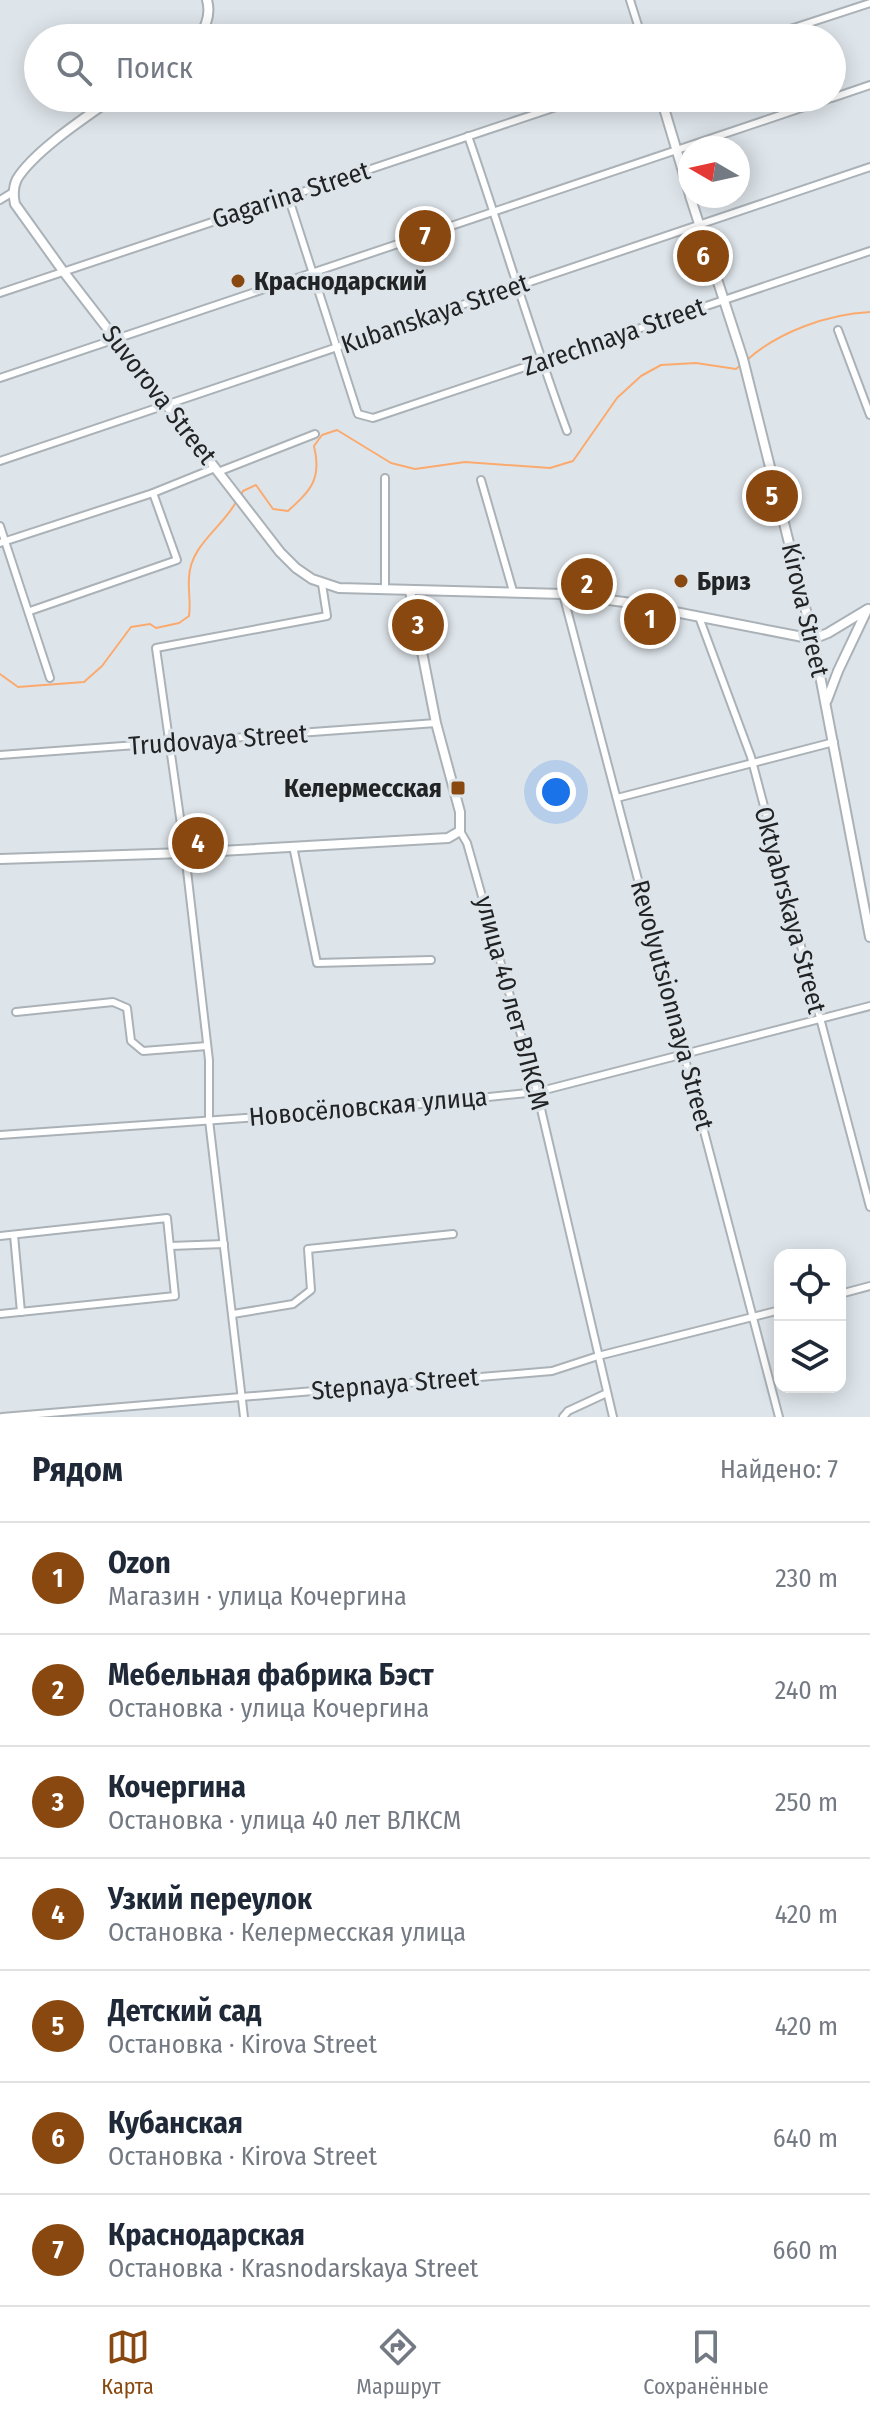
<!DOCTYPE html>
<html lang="ru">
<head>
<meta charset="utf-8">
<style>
	body { margin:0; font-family:"Fira Sans Condensed",sans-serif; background:#f6f6f7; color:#1f2937 }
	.controls { position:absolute; right:24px; bottom:24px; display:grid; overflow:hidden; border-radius:16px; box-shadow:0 4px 20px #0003 }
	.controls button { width:72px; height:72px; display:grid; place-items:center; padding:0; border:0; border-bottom:2px solid #e0e1e3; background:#fff; color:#1f2937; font:40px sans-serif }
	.compass { position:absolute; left:678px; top:136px; width:72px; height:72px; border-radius:50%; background:#fff; box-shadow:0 4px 20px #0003; rotate:279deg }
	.you { position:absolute; left:556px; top:792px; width:28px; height:28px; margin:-20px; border:6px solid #fff; border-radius:50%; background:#1a73e8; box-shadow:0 0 0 12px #1a73e833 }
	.badge { display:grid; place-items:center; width:52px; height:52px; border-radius:50%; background:#88480f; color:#fff; font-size:26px; font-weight:700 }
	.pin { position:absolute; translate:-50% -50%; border:4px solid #fff; box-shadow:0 2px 8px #0006 }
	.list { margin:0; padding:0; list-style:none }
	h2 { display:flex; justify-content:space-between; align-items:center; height:104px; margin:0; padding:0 32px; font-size:34px }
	h2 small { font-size:26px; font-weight:400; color:#747a83 }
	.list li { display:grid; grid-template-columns:52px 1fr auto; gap:24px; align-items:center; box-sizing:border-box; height:112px; padding:0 32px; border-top:2px solid #e0e1e3 }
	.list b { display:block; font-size:30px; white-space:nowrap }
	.list p { margin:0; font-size:26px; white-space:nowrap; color:#747a83 }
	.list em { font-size:26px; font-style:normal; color:#747a83 }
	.icon { flex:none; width:44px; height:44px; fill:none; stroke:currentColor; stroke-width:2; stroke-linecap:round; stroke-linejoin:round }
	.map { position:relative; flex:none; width:870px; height:1417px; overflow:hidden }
	.search { position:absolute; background:#fff; box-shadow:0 4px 20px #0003; left:24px; right:24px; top:24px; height:88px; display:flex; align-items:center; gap:20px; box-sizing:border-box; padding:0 28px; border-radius:44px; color:#747a83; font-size:30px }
	.sheet { height:888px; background:#fff }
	nav { display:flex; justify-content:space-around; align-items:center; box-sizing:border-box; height:112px; border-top:2px solid #e0e1e3; background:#fff; font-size:22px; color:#747a83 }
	nav a { display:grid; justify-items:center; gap:4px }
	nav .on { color:#88480f }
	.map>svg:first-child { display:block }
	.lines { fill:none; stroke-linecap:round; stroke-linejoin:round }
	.stream { stroke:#fbaa6f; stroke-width:2 }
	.minor-casing { stroke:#abb2b7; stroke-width:10 }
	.tertiary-casing { stroke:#abb2b7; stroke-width:12 }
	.minor { stroke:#fff; stroke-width:6 }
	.tertiary { stroke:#fff; stroke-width:8 }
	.poi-dot { fill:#88480f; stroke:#dee5ea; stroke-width:3 }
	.labels { text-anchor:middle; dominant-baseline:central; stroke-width:7; stroke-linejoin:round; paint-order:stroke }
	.street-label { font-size:26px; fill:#212325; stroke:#dee5ea }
	.poi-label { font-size:26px; font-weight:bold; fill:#212325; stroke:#dee5ea; text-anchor:start }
</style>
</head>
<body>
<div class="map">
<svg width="870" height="1417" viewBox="0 0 870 1417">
	<rect width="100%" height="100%" fill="#dee5ea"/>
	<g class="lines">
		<!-- stream -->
		<g class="stream">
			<path d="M 747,360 C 778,332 828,314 870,312"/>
			<path d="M 240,497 L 243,491 L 256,485 L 273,509 L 288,511 C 311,490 322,479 314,446 L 322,435 L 337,430 L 391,463 L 415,469 L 465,462 L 550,468 L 573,461 L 617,398 L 641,376 L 661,365 L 696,363 L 736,369 L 742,364"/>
			<path d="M 0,674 L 18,687 L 84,682 L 102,666 L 131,627 L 150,624 L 156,628 L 179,623 L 189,616 C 191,603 188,591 189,578 C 190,545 222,528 236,502"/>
		</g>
		<!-- minor casing -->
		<g class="minor-casing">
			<g id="minor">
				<path d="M 630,0 L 642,38"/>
				<path d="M 763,38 L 870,3"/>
				<path d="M 832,98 L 870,85"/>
				<path d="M 468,136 C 502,234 531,334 567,431"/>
				<path d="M 288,196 L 358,414 L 373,418 L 870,251"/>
				<path d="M 0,200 L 13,192"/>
				<path d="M 0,293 L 583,98"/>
				<path d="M 838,330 L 870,415"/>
				<path d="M 0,378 L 831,98"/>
				<path d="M 0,461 L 870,167"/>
				<path d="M 218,472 L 315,434"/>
				<path d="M 481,480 L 513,591"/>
				<path d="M 0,526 L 50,678"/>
				<path d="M 0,543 L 153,493 L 215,468"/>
				<path d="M 385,589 L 385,478"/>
				<path d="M 563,594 L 779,1417"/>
				<path d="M 30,611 L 177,560 L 153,493"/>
				<path d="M 699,617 L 751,757 L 870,1207"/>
				<path d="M 0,755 L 436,723"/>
				<path d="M 617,798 L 834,742"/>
				<path d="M 460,831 L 467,843 L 537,1092 L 613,1417"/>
				<path d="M 293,846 L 317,963 L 431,960"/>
				<path d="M 16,1012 L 113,1002 L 127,1008 L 131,1041 L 143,1051 L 207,1046"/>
				<path d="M 0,1135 L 374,1109 L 537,1092 L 870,1006"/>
				<path d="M 14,1235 L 21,1312"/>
				<path d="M 0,1236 L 167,1218 L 175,1296 L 0,1314"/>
				<path d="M 170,1246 L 224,1244"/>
				<path d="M 840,1294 L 870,1286"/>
				<path d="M 233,1314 L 293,1304 L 311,1290 L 308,1249 L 453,1234"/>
				<path d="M 2,1417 L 552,1371 L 598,1356 L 780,1310"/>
				<path d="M 244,1417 L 209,1120 L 209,1060 L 185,853 L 156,648 L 327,616 L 322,584"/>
				<path d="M 563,1417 L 568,1411 L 607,1393"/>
			</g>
		</g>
		<!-- tertiary casing -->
		<g class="tertiary-casing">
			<g id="tertiary">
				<path d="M 198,38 C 206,27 211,14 207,0"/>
				<path d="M 113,98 C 86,117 34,151 17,179 C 13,187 13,195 15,204 L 63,271 L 280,552 L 296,568 L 312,579 L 339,588 L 563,594 L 624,602 L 813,639 L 828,633 L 868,609"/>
				<path d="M 661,98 L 690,195"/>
				<path d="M 690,196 L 743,359 L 813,639 L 870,937"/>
				<path d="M 827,700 L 838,671 L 867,610"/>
				<path d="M 0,859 L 185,853 L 448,838 L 460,831 L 460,812 L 436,723 L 410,591"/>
			</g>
		</g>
		<!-- minor -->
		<use href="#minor" class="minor"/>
		<!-- tertiary -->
		<use href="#tertiary" class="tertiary"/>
	</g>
	<!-- markers -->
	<g class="poi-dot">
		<circle cx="238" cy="281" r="8"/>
		<circle cx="681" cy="581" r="8"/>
		<rect x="450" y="780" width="16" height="16" rx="4"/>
	</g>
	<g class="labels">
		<!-- street labels -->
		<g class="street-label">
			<text transform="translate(291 195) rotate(-18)">Gagarina Street</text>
			<text transform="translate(435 314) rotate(-19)">Kubanskaya Street</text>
			<text transform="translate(614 337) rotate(-19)">Zarechnaya Street</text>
			<text transform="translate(159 395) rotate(52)">Suvorova Street</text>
			<text transform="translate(805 610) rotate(77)">Kirova Street</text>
			<text transform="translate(218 740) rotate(-4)">Trudovaya Street</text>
			<text transform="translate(790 910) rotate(75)">Oktyabrskaya Street</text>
			<text transform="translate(512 1003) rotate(75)">улица 40 лет ВЛКСМ</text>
			<text transform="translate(672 1005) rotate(75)">Revolyutsionnaya Street</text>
			<text transform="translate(368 1107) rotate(-5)">Новосёловская улица</text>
			<text transform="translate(395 1384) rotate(-5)">Stepnaya Street</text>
		</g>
		<!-- poi labels -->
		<g class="poi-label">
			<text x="254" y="281">Краснодарский</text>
			<text x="697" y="581">Бриз</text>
			<text x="442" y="788" text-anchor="end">Келермесская</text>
		</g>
	</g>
</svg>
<div class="controls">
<button><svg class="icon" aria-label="locate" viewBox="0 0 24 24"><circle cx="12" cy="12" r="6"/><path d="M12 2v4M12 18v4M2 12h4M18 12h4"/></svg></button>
<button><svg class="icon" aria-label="layers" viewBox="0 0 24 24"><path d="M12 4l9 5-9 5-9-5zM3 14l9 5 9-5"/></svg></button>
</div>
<svg class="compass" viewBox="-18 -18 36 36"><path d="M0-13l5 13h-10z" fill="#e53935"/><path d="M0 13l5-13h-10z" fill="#747a83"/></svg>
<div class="you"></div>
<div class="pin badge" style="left:650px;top:619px">1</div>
<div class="pin badge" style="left:587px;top:584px">2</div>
<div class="pin badge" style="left:418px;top:625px">3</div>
<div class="pin badge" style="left:198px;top:843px">4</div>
<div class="pin badge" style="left:772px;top:496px">5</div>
<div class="pin badge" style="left:703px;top:256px">6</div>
<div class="pin badge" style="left:425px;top:236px">7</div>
<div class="search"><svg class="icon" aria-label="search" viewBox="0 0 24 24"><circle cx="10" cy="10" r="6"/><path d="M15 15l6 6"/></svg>Поиск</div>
</div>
<section class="sheet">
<h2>Рядом<small>Найдено: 7</small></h2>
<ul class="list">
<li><span class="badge">1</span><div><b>Ozon</b><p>Магазин · улица Кочергина</p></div><em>230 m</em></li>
<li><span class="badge">2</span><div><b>Мебельная фабрика Бэст</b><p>Остановка · улица Кочергина</p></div><em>240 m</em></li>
<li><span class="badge">3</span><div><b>Кочергина</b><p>Остановка · улица 40 лет ВЛКСМ</p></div><em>250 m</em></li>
<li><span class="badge">4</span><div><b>Узкий переулок</b><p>Остановка · Келермесская улица</p></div><em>420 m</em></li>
<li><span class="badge">5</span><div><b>Детский сад</b><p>Остановка · Kirova Street</p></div><em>420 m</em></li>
<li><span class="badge">6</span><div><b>Кубанская</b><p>Остановка · Kirova Street</p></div><em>640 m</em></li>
<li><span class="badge">7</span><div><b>Краснодарская</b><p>Остановка · Krasnodarskaya Street</p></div><em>660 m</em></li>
</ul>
</section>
<nav>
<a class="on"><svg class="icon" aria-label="map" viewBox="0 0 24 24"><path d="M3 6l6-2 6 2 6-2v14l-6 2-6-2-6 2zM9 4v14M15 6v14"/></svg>Карта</a>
<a><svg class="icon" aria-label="directions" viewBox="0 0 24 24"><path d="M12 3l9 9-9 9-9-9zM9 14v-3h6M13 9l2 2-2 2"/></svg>Маршрут</a>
<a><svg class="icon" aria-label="saved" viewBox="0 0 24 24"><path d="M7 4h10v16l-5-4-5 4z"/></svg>Сохранённые</a>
</nav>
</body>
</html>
